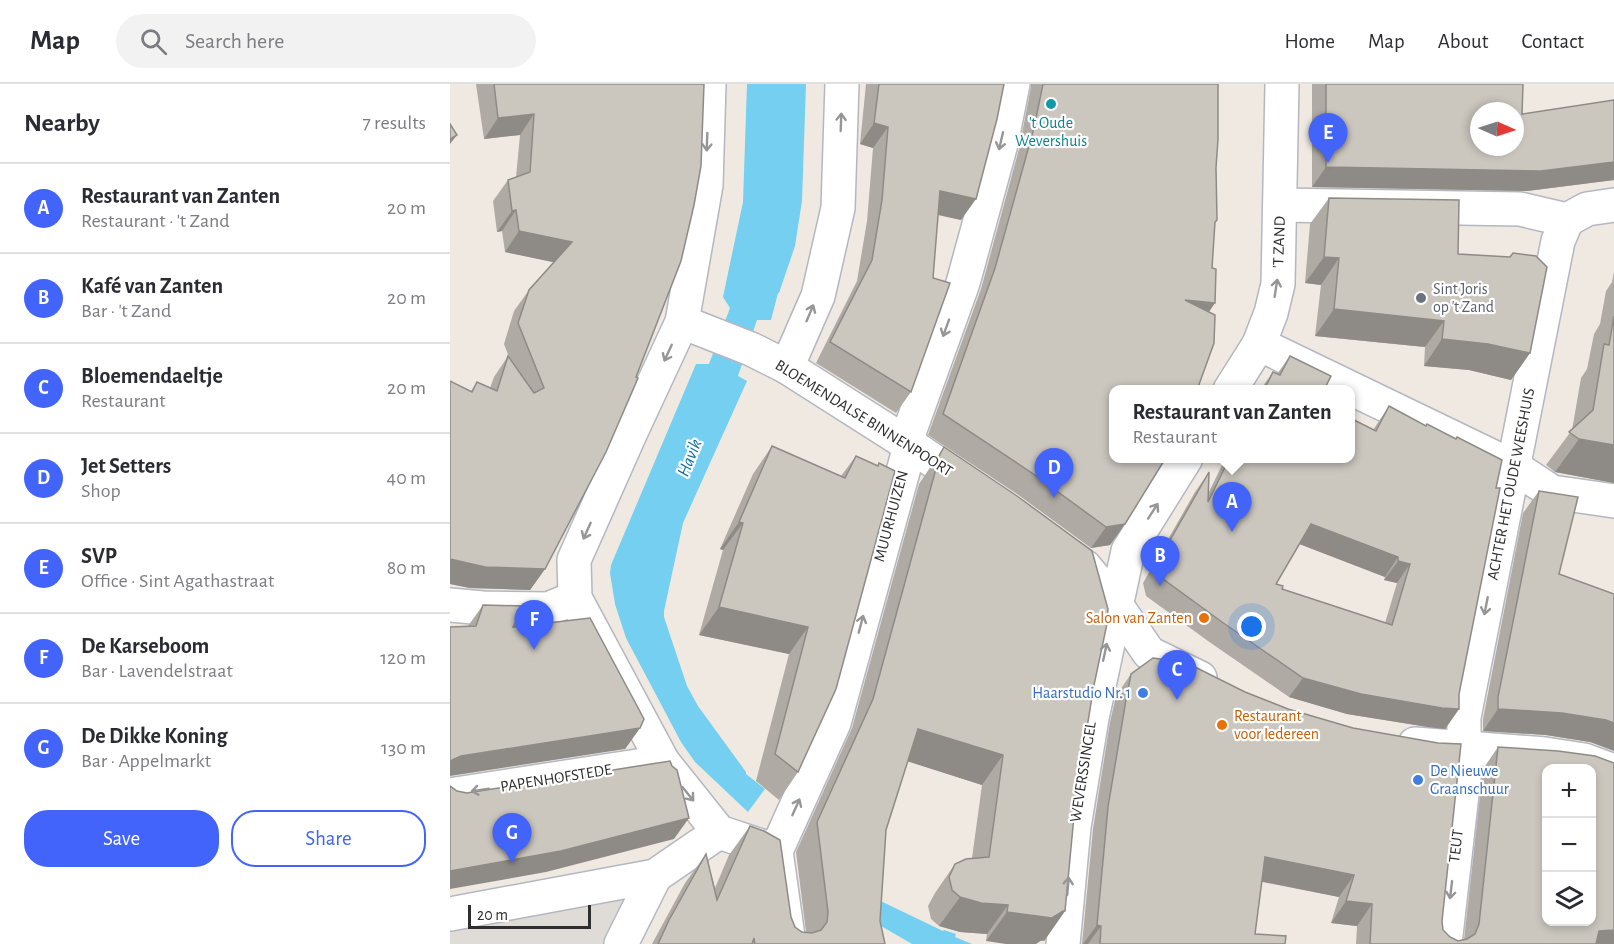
<!DOCTYPE html>
<html lang="en">
<head>
<meta charset="utf-8">
<style>
	body { margin:0; font-family:"Alegreya Sans",sans-serif; background:#f2f2f3; color:#2b2b33 }
	.controls { position:absolute; right:18px; bottom:18px; display:grid; overflow:hidden; border-radius:12px; box-shadow:0 3px 9px #0003 }
	.controls button { width:54px; height:54px; display:grid; place-items:center; padding:0; border:0; border-bottom:2px solid #e1e1e2; background:#fff; color:#2b2b33; font:30px sans-serif }
	.compass { position:absolute; left:1020px; top:18px; width:54px; height:54px; border-radius:50%; background:#fff; box-shadow:0 3px 9px #0003; rotate:93deg }
	.scale { position:absolute; left:18px; bottom:15px; width:123px; box-sizing:border-box; padding-left:6px; border:3px solid #2e2e2e; border-top:0; font-size:16px; line-height:21px; white-space:nowrap; color:#2e2e2e; -webkit-text-stroke:4px #fff; paint-order:stroke }
	.you { position:absolute; left:802px; top:543px; width:21px; height:21px; margin:-15px; border:4px solid #fff; border-radius:50%; background:#1a73e8; box-shadow:0 0 0 9px #1a73e833 }
	.badge { display:grid; place-items:center; width:39px; height:39px; border-radius:50%; background:#4264fb; color:#fff; font-size:20px; font-weight:700 }
	.pin { position:absolute; translate:-50% -50px; filter:drop-shadow(0 2px 3px #0008) }
	.pin::after { content:''; position:absolute; top:32px; width:21px; height:18px; background:inherit; clip-path:polygon(0 0,100% 0,50% 100%) }
	.popup { position:absolute; left:659px; top:301px; width:246px; height:78px; box-sizing:border-box; display:grid; place-content:center; border-radius:12px; background:#fff; filter:drop-shadow(0 2px 4px #0005); font-size:20px; white-space:nowrap; color:#7c7c81 }
	.popup b { font-size:22px; color:#2b2b33 }
	.popup::after { content:''; position:absolute; left:50%; top:100%; margin-left:-12px; border:12px solid transparent; border-top-color:#fff }
	.list { margin:0; padding:0; list-style:none }
	h2 { display:flex; justify-content:space-between; align-items:center; height:78px; margin:0; padding:0 24px; font-size:26px }
	h2 small { font-size:20px; font-weight:400; color:#7c7c81 }
	.list li { display:grid; grid-template-columns:39px 1fr auto; gap:18px; align-items:center; box-sizing:border-box; height:90px; padding:0 24px; border-top:2px solid #e1e1e2 }
	.list b { display:block; font-size:22px; white-space:nowrap }
	.list p { margin:0; font-size:20px; white-space:nowrap; color:#7c7c81 }
	.list em { font-size:20px; font-style:normal; color:#7c7c81 }
	.actions { display:flex; gap:12px; padding:18px 24px }
	.actions a { flex:1; padding:14px 0; border:2px solid #4264fb; border-radius:24px; text-align:center; font-size:21px; color:#4264fb }
	.actions .main { background:#4264fb; color:#fff }
	.icon { flex:none; width:33px; height:33px; fill:none; stroke:currentColor; stroke-width:2; stroke-linecap:round; stroke-linejoin:round }
	.map { position:relative; flex:none; width:1164px; height:860px; overflow:hidden }
	header { display:flex; align-items:center; gap:36px; box-sizing:border-box; height:84px; padding:0 30px; background:#fff; border-bottom:2px solid #e1e1e2 }
	header strong { font-size:28px }
	nav { display:flex; gap:33px; margin-inline-start:auto; font-size:21px }
	.search { width:420px; height:54px; background:#f2f2f3; display:flex; align-items:center; gap:15px; box-sizing:border-box; padding:0 21px; border-radius:33px; color:#7c7c81; font-size:22px }
	main { display:flex }
	aside { flex:1; background:#fff }
	.map>svg:first-child { display:block }
	.plaza { fill:#dfdcd8 }
	.water { fill:#75cff0 }
	.lines { fill:none; stroke-linecap:round; stroke-linejoin:round }
	.minor-casing { stroke:#b4b7c1; stroke-width:36 }
	.minor { stroke:#fff; stroke-width:33 }
	.wall { fill:#afaba4; fill-rule:evenodd }
	.shaded-wall { fill:#8e8b86 }
	.building { fill:#cbc7bf; stroke:#8e8b86; stroke-width:1.5; fill-rule:evenodd }
	.oneway { stroke:#969696 }
	.culture-dot { fill:#0f9aa8; stroke:#fff; stroke-width:2 }
	.worship-dot { fill:#6b7280; stroke:#fff; stroke-width:2 }
	.food-dot { fill:#e8710a; stroke:#fff; stroke-width:2 }
	.shop-dot { fill:#3f7fe0; stroke:#fff; stroke-width:2 }
	.labels { text-anchor:middle; dominant-baseline:central; stroke-width:4.5; stroke-linejoin:round; paint-order:stroke }
	.culture-label { font-size:16px; fill:#0d838f; stroke:#fff }
	.street-label { font-size:16px; fill:#2e2e2e; stroke:#fff }
	.worship-label { font-size:16px; fill:#5b616d; stroke:#fff; text-anchor:start }
	.food-label { font-size:16px; fill:#c56008; stroke:#fff; text-anchor:end }
	.shop-label { font-size:16px; fill:#366cbe; stroke:#fff; text-anchor:end }
	.water-label { font-size:18px; font-style:italic; fill:#0d6fa3; stroke:#fff }
</style>
</head>
<body>
<header>
<strong>Map</strong>
<div class="search"><svg class="icon" aria-label="search" viewBox="0 0 24 24"><circle cx="10" cy="10" r="6"/><path d="M15 15l6 6"/></svg>Search here</div>
<nav><a>Home</a><a>Map</a><a>About</a><a>Contact</a></nav>
</header>
<main>
<aside>
<h2>Nearby<small>7 results</small></h2>
<ul class="list">
<li><span class="badge">A</span><div><b>Restaurant van Zanten</b><p>Restaurant · 't Zand</p></div><em>20 m</em></li>
<li><span class="badge">B</span><div><b>Kafé van Zanten</b><p>Bar · 't Zand</p></div><em>20 m</em></li>
<li><span class="badge">C</span><div><b>Bloemendaeltje</b><p>Restaurant</p></div><em>20 m</em></li>
<li><span class="badge">D</span><div><b>Jet Setters</b><p>Shop</p></div><em>40 m</em></li>
<li><span class="badge">E</span><div><b>SVP</b><p>Office · Sint Agathastraat</p></div><em>80 m</em></li>
<li><span class="badge">F</span><div><b>De Karseboom</b><p>Bar · Lavendelstraat</p></div><em>120 m</em></li>
<li><span class="badge">G</span><div><b>De Dikke Koning</b><p>Bar · Appelmarkt</p></div><em>130 m</em></li>
</ul>
<div class="actions"><a class="main">Save</a><a>Share</a></div>
</aside>
<div class="map">
<svg width="1164" height="860" viewBox="0 0 1164 860">
	<rect width="100%" height="100%" fill="#efe9e1"/>
	<!-- plaza -->
	<path class="plaza" d="M 205,792 L 171,860 L 0,860 L 0,830 Z"/>
	<!-- water -->
	<g class="water">
		<path d="M 297,0 L 356,0 L 352,117 L 345,162 L 329,209 L 328,209 L 321,236 L 307,236 L 288,292 L 297,297 L 233,439 L 214,527 L 214,533 L 237,602 L 248,622 L 296,688 L 296,690 L 315,705 L 298,728 L 245,678 L 231,658 L 176,554 L 165,520 L 160,489 L 161,481 L 246,280 L 259,280 L 280,224 L 273,213 L 293,118 Z"/>
		<path d="M 416,810 L 493,847 L 494,846 L 506,850 L 505,853 L 522,860 L 462,860 L 414,832 Z"/>
	</g>
	<g class="lines">
		<!-- minor casing -->
		<g class="minor-casing">
			<g id="minor">
				<path d="M 259,0 L 256,101 L 232,238 L 180,350 L 124,476 L 125,514 L 213,678 L 269,748 L 326,767"/>
				<path d="M 830,121 L 1070,125 L 1117,136 L 1137,125 L 1164,121"/>
				<path d="M 232,238 L 301,265 L 337,283 L 469,367 L 522,403"/>
				<path d="M 809,260 L 1064,383 L 1102,408 L 1164,417"/>
				<path d="M 337,283 L 368,212 L 388,124 L 392,0"/>
				<path d="M 780,306 L 809,260 L 821,229 L 828,200 L 832,0"/>
				<path d="M 621,473 L 635,483 L 665,519 L 699,569 L 750,594"/>
				<path d="M 0,521 L 33,524 L 98,525 L 125,514"/>
				<path d="M 965,660 L 1095,670 L 1134,676 L 1164,687"/>
				<path d="M 0,711 L 213,678"/>
				<path d="M 0,830 L 205,792 L 269,748"/>
				<path d="M 171,860 L 205,792"/>
				<path d="M 339,860 L 326,767 L 384,639 L 457,373 L 460,346 L 513,199 L 551,60 L 563,0"/>
				<path d="M 613,860 L 624,743 L 642,634 L 678,467 L 736,374"/>
				<path d="M 995,860 L 1014,693 L 1014,633 L 1108,157 L 1117,136"/>
			</g>
		</g>
		<!-- minor -->
		<use href="#minor" class="minor"/>
	</g>
	<!-- wall -->
	<g class="wall">
		<path d="M 26,0 L 254,0 L 95,485 L 80,506 L 20,504 L 0,500 L 0,297 L 21,307 L 27,298 L 40,304 L 44,293 L 58,272 L 59,273 L 54,260 L 64,227 L 79,206 L 104,178 L 55,168 L 52,147 L 47,148 L 43,117 L 58,96 L 66,93 L 70,51 L 34,55 Z"/>
		<path d="M 416,0 L 554,0 L 511,136 L 488,131 L 461,308 L 446,329 L 366,279 L 407,197 L 417,137 L 423,64 L 410,60 Z"/>
		<path d="M 581,0 L 768,0 L 766,84 L 767,136 L 764,141 L 759,228 L 675,440 L 660,461 L 641,464 L 567,410 L 478,351 L 531,205 L 569,65 L 581,3 Z"/>
		<path d="M 862,0 L 1073,0 L 1072,30 L 1164,16 L 1164,96 L 1077,107 L 862,103 Z"/>
		<path d="M 879,114 L 1008,170 L 1080,269 L 1061,296 L 1019,286 L 974,282 L 975,263 L 865,252 L 871,201 L 855,199 L 860,140 Z"/>
		<path d="M 1164,188 L 1164,399 L 1105,388 L 1096,381 L 1122,346 L 1131,294 L 1137,285 L 1144,250 L 1150,240 L 1156,207 L 1162,198 Z"/>
		<path d="M 840,272 L 874,306 L 810,306 L 823,288 L 827,290 Z"/>
		<path d="M 939,322 L 976,342 L 1005,355 L 1007,353 L 1046,404 L 1009,610 L 1009,625 L 995,645 L 978,643 L 897,630 L 839,613 L 758,557 L 696,512 L 693,499 L 745,408 L 759,388 L 758,410 L 775,375 L 900,375 L 923,346 ZM 849,460 L 935,493 L 934,496 L 947,499 L 935,539 L 832,505 L 826,500 Z"/>
		<path d="M 322,362 L 391,392 L 406,372 L 348,688 L 329,716 L 306,697 L 339,570 L 249,551 L 273,466 L 270,465 L 303,390 Z"/>
		<path d="M 494,363 L 644,601 L 626,711 L 615,827 L 594,857 L 536,857 L 537,850 L 510,848 L 489,842 L 481,835 L 478,822 L 485,809 L 505,780 L 522,774 L 532,701 L 458,677 L 436,746 L 430,837 L 435,860 L 202,860 L 235,799 L 256,770 L 265,804 L 279,771 L 300,742 L 345,843 L 352,848 L 356,848 L 346,768 L 402,644 L 469,400 Z"/>
		<path d="M 1089,407 L 1109,490 L 1140,658 L 1096,651 L 1033,647 L 1033,635 L 1073,429 Z"/>
		<path d="M 33,521 L 63,543 L 190,644 L 175,665 L 18,542 Z"/>
		<path d="M 681,590 L 992,837 L 993,846 L 1000,853 L 1008,857 L 1014,856 L 1033,685 L 1048,663 L 1164,860 L 906,860 L 907,842 L 881,839 L 889,813 L 812,798 L 805,850 L 835,860 L 632,860 L 643,745 L 660,638 L 666,612 Z"/>
	</g>
	<!-- shaded-wall -->
	<g class="shaded-wall">
		<path d="M 84,30 L 70,51 L 34,55 L 48,34 Z"/>
		<path d="M 424,39 L 438,43 L 423,64 L 410,60 Z"/>
		<path d="M 7,51 L 0,60 L 0,55 Z"/>
		<path d="M 1164,78 L 1164,96 L 1077,107 L 862,103 L 876,83 Z"/>
		<path d="M 490,107 L 526,115 L 511,136 L 476,128 Z"/>
		<path d="M 66,126 L 52,147 L 47,148 L 62,127 Z"/>
		<path d="M 69,147 L 122,158 L 107,179 L 55,168 Z"/>
		<path d="M 874,173 L 889,174 L 871,201 L 855,199 Z"/>
		<path d="M 735,216 L 765,219 L 751,240 Z"/>
		<path d="M 884,225 L 994,237 L 975,263 L 865,252 Z"/>
		<path d="M 992,255 L 1038,260 L 1080,269 L 1061,296 L 1019,286 L 974,282 Z"/>
		<path d="M 1129,355 L 1164,361 L 1164,399 L 1105,388 Z"/>
		<path d="M 289,438 L 293,439 L 273,466 L 270,465 Z"/>
		<path d="M 675,440 L 660,461 L 641,464 L 656,443 Z"/>
		<path d="M 861,440 L 948,473 L 935,493 L 847,459 Z"/>
		<path d="M 0,475 L 95,485 L 80,506 L 20,504 L 0,500 Z"/>
		<path d="M 948,477 L 960,480 L 947,499 L 934,496 Z"/>
		<path d="M 269,523 L 358,543 L 339,570 L 249,551 Z"/>
		<path d="M 853,594 L 1009,625 L 995,645 L 978,643 L 897,630 L 839,613 Z"/>
		<path d="M 1048,625 L 1112,629 L 1156,636 L 1164,639 L 1164,667 L 1140,658 L 1096,651 L 1033,647 Z"/>
		<path d="M 190,644 L 175,665 L 0,692 L 0,679 L 2,676 L 11,672 Z"/>
		<path d="M 468,645 L 553,671 L 532,701 L 447,674 Z"/>
		<path d="M 239,734 L 224,755 L 96,788 L 0,805 L 0,787 Z"/>
		<path d="M 815,773 L 904,791 L 889,813 L 800,795 Z"/>
		<path d="M 510,813 L 558,821 L 537,850 L 510,848 L 489,842 Z"/>
		<path d="M 896,817 L 922,820 L 907,842 L 881,839 Z"/>
		<path d="M 613,827 L 615,827 L 594,857 L 592,856 L 586,860 L 556,860 L 536,857 L 557,828 Z"/>
		<path d="M 647,841 L 651,842 L 638,860 L 633,860 Z"/>
		<path d="M 1164,846 L 1164,860 L 1140,860 L 1149,847 Z"/>
	</g>
	<!-- building -->
	<g class="building">
		<path d="M 44,0 L 254,0 L 251,82 L 244,121 L 231,177 L 186,293 L 188,294 L 156,368 L 95,485 L 35,483 L 0,475 L 0,297 L 22,308 L 27,298 L 47,307 L 58,272 L 84,309 L 94,304 L 68,239 L 79,206 L 122,158 L 69,147 L 66,126 L 62,127 L 58,96 L 80,88 L 84,30 L 48,34 Z"/>
		<path d="M 429,0 L 554,0 L 547,35 L 526,115 L 490,107 L 483,194 L 500,199 L 461,308 L 380,258 L 422,176 L 432,116 L 438,43 L 424,39 Z"/>
		<path d="M 593,0 L 768,0 L 768,55 L 766,84 L 767,136 L 765,138 L 762,184 L 766,185 L 765,219 L 735,216 L 765,231 L 764,259 L 747,306 L 663,306 L 663,375 L 715,375 L 675,440 L 656,443 L 582,389 L 493,330 L 545,184 L 584,44 Z"/>
		<path d="M 876,0 L 1073,0 L 1072,30 L 1164,16 L 1164,78 L 1091,87 L 876,83 ZM 1029,27 L 1065,27 L 1065,63 L 1029,63 Z"/>
		<path d="M 0,40 L 7,51 L 0,55 Z"/>
		<path d="M 879,114 L 1009,116 L 1008,170 L 1060,173 L 1063,169 L 1086,172 L 1097,183 L 1080,269 L 1038,260 L 992,255 L 994,237 L 884,225 L 889,174 L 874,173 Z"/>
		<path d="M 1164,232 L 1164,361 L 1129,355 L 1119,348 L 1143,326 L 1154,260 L 1159,261 Z"/>
		<path d="M 840,272 L 881,292 L 874,306 L 814,306 L 823,288 L 830,291 Z"/>
		<path d="M 939,322 L 976,342 L 977,340 L 1006,355 L 1007,353 L 1052,376 L 1046,404 L 1050,404 L 1009,610 L 1009,625 L 992,624 L 911,610 L 853,594 L 772,538 L 709,492 L 707,479 L 759,388 L 758,418 L 779,375 L 900,375 L 900,334 L 926,347 ZM 861,440 L 948,473 L 948,477 L 960,480 L 942,541 L 832,505 L 833,502 L 826,500 Z"/>
		<path d="M 322,362 L 395,394 L 406,372 L 428,382 L 429,379 L 445,387 L 386,605 L 348,688 L 325,670 L 358,543 L 269,523 L 293,439 L 289,438 Z"/>
		<path d="M 494,363 L 567,412 L 642,467 L 658,525 L 657,540 L 644,601 L 626,711 L 615,827 L 613,827 L 602,834 L 557,828 L 558,821 L 531,819 L 510,813 L 502,806 L 499,793 L 505,780 L 516,775 L 539,773 L 553,671 L 468,645 L 436,746 L 430,837 L 435,860 L 305,860 L 304,854 L 302,860 L 208,860 L 219,836 L 256,770 L 267,816 L 300,742 L 314,747 L 330,756 L 341,833 L 345,843 L 352,848 L 362,849 L 371,846 L 377,838 L 378,828 L 367,738 L 423,615 L 490,370 Z"/>
		<path d="M 1089,407 L 1128,413 L 1109,490 L 1164,510 L 1164,639 L 1156,636 L 1112,629 L 1048,625 L 1048,613 Z"/>
		<path d="M 33,521 L 75,522 L 63,543 L 140,534 L 194,635 L 190,644 L 11,672 L 2,676 L 0,680 L 0,543 L 26,542 Z"/>
		<path d="M 703,574 L 737,579 L 795,608 L 838,625 L 903,644 L 988,659 L 1011,660 L 992,837 L 993,846 L 1000,853 L 1008,857 L 1017,855 L 1025,850 L 1029,840 L 1048,663 L 1108,667 L 1145,672 L 1164,679 L 1164,846 L 1149,847 L 1146,860 L 920,860 L 922,820 L 896,817 L 904,791 L 815,773 L 805,850 L 836,852 L 835,860 L 650,860 L 651,842 L 647,841 L 658,723 L 676,616 L 681,590 ZM 1096,684 L 1142,684 L 1142,837 L 1096,837 Z"/>
		<path d="M 220,677 L 222,682 L 227,686 L 239,734 L 111,767 L 0,787 L 0,702 L 7,707 L 17,709 Z"/>
	</g>
	<!-- one-way arrows -->
	<defs><path id="oneway-shaft" d="M-6 0H5M1.5-3L5.5 0L1.5 3" fill="none" stroke-width="1.6" stroke-linecap="round" stroke-linejoin="round" transform="scale(1.5)"/></defs>
	<g class="oneway">
		<use href="#oneway-shaft" transform="translate(391 38) rotate(-88)"/>
		<use href="#oneway-shaft" transform="translate(551 57) rotate(103)"/>
		<use href="#oneway-shaft" transform="translate(257 58) rotate(92)"/>
		<use href="#oneway-shaft" transform="translate(826 204) rotate(-81)"/>
		<use href="#oneway-shaft" transform="translate(360 229) rotate(-67)"/>
		<use href="#oneway-shaft" transform="translate(496 244) rotate(110)"/>
		<use href="#oneway-shaft" transform="translate(218 269) rotate(115)"/>
		<use href="#oneway-shaft" transform="translate(703 427) rotate(-57)"/>
		<use href="#oneway-shaft" transform="translate(137 447) rotate(114)"/>
		<use href="#oneway-shaft" transform="translate(1036 522) rotate(101)"/>
		<use href="#oneway-shaft" transform="translate(411 540) rotate(-75)"/>
		<use href="#oneway-shaft" transform="translate(655 568) rotate(-78)"/>
		<use href="#oneway-shaft" transform="translate(30 706) rotate(171)"/>
		<use href="#oneway-shaft" transform="translate(238 710) rotate(51)"/>
		<use href="#oneway-shaft" transform="translate(346 723) rotate(-66)"/>
		<use href="#oneway-shaft" transform="translate(618 802) rotate(-85)"/>
		<use href="#oneway-shaft" transform="translate(1001 806) rotate(97)"/>
	</g>
	<!-- markers -->
	<circle class="culture-dot" cx="601" cy="20" r="6"/>
	<circle class="worship-dot" cx="971" cy="214" r="6"/>
	<g class="food-dot">
		<circle cx="754" cy="534" r="6"/>
		<circle cx="772" cy="641" r="6"/>
	</g>
	<g class="shop-dot">
		<circle cx="693" cy="609" r="6"/>
		<circle cx="968" cy="696" r="6"/>
	</g>
	<g class="labels">
		<!-- culture labels -->
		<g class="culture-label">
			<text x="601" y="39">'t Oude<tspan x="601" dy="18">Wevershuis</tspan></text>
		</g>
		<!-- street labels -->
		<g class="street-label">
			<text transform="translate(829 158) rotate(-88)">'T ZAND</text>
			<text transform="translate(414 334) rotate(32)">BLOEMENDALSE BINNENPOORT</text>
			<text transform="translate(1061 400) rotate(-79)">ACHTER HET OUDE WEESHUIS</text>
			<text transform="translate(441 432) rotate(-75)">MUURHUIZEN</text>
			<text transform="translate(633 688) rotate(-81)">WEVERSSINGEL</text>
			<text transform="translate(106 694) rotate(-9)">PAPENHOFSTEDE</text>
			<text transform="translate(1006 762) rotate(-83)">TEUT</text>
		</g>
		<!-- worship labels -->
		<g class="worship-label">
			<text x="983" y="205">Sint Joris<tspan x="983" dy="18">op 't Zand</tspan></text>
		</g>
		<!-- food labels -->
		<g class="food-label">
			<text x="742" y="534">Salon van Zanten</text>
			<text x="784" y="632" text-anchor="start">Restaurant<tspan x="784" dy="18">voor Iedereen</tspan></text>
		</g>
		<!-- shop labels -->
		<g class="shop-label">
			<text x="681" y="609">Haarstudio Nr. 1</text>
			<text x="980" y="687" text-anchor="start">De Nieuwe<tspan x="980" dy="18">Graanschuur</tspan></text>
		</g>
		<!-- water labels -->
		<g class="water-label">
			<text transform="translate(240 374) rotate(-68)">Havik</text>
		</g>
	</g>
</svg>
<div class="controls">
<button>+</button>
<button>−</button>
<button><svg class="icon" aria-label="layers" viewBox="0 0 24 24"><path d="M12 4l9 5-9 5-9-5zM3 14l9 5 9-5"/></svg></button>
</div>
<svg class="compass" viewBox="-18 -18 36 36"><path d="M0-13l5 13h-10z" fill="#e53935"/><path d="M0 13l5-13h-10z" fill="#7c7c81"/></svg>
<div class="scale">20 m</div>
<div class="you"></div>
<div class="pin badge" style="left:782px;top:448px">A</div>
<div class="popup"><b>Restaurant van Zanten</b>Restaurant</div>
<div class="pin badge" style="left:710px;top:502px">B</div>
<div class="pin badge" style="left:727px;top:616px">C</div>
<div class="pin badge" style="left:604px;top:414px">D</div>
<div class="pin badge" style="left:878px;top:79px">E</div>
<div class="pin badge" style="left:84px;top:566px">F</div>
<div class="pin badge" style="left:62px;top:779px">G</div>
</div>
</main>
</body>
</html>
